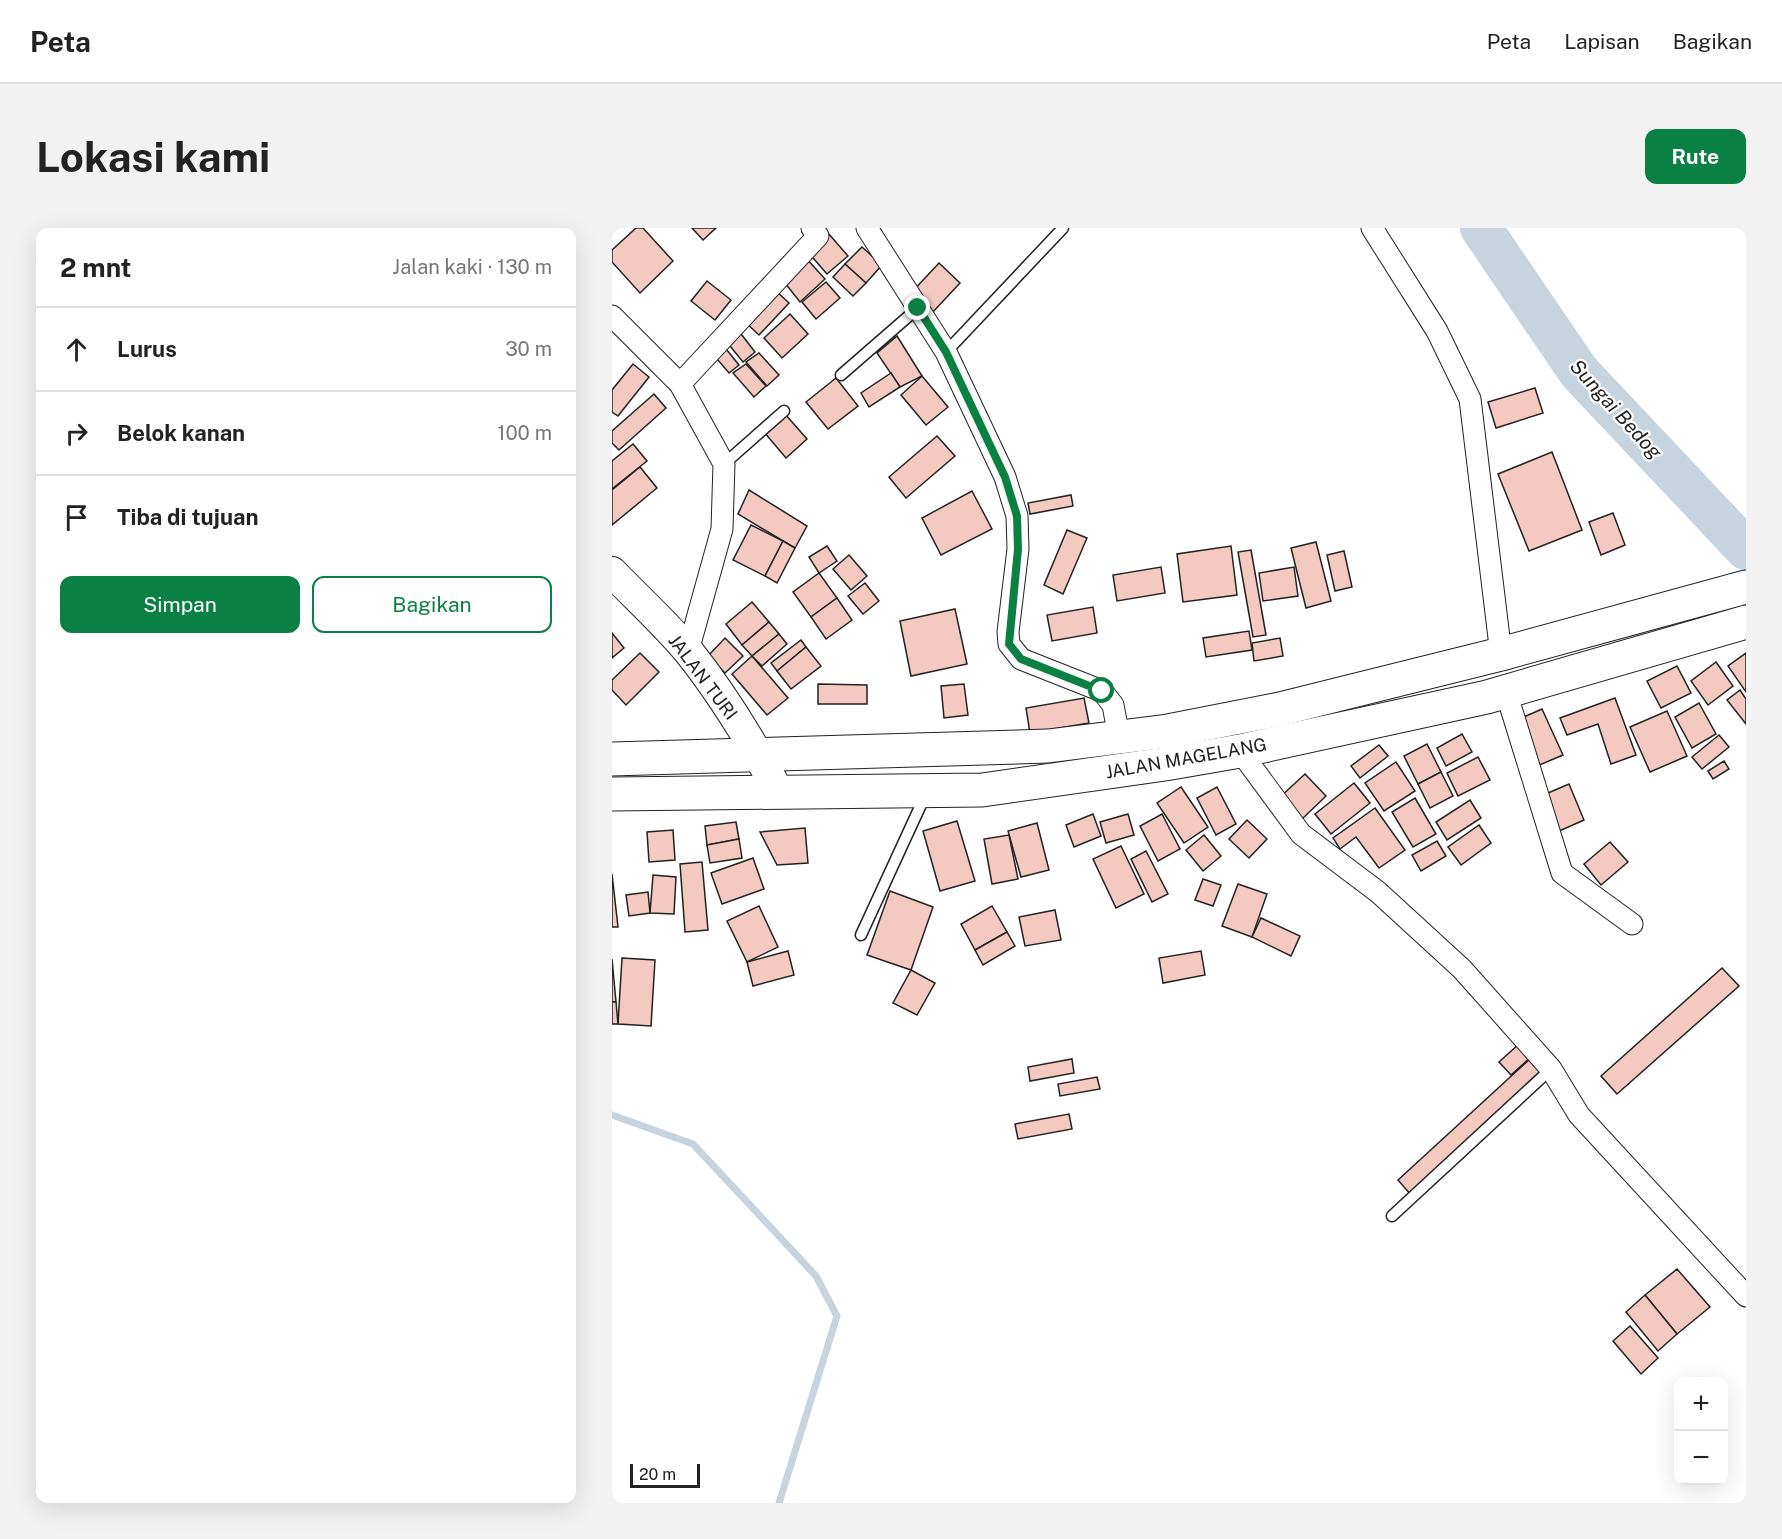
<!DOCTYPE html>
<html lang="id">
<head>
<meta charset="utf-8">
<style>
	body { margin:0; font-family:"Public Sans",sans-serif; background:#f2f2f2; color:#222 }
	.controls { position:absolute; right:18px; bottom:18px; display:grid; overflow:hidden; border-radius:12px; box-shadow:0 6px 24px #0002 }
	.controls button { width:54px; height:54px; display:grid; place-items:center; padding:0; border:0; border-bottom:2px solid #e0e0e0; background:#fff; color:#222; font:30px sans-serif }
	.scale { position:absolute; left:18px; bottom:15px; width:70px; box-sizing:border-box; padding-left:6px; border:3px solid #222; border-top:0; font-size:16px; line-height:21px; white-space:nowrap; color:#222; -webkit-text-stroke:4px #fff; paint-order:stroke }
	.stop { position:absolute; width:18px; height:18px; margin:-14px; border:4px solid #0b8043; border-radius:50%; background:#fff }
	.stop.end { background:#0b8043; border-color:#fff; box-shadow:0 2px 6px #0008 }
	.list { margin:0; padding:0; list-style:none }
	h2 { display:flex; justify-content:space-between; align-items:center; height:78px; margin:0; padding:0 24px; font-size:26px }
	h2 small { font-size:20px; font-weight:400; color:#767676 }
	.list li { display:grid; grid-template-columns:39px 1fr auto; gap:18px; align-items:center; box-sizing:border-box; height:84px; padding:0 24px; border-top:2px solid #e0e0e0 }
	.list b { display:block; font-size:22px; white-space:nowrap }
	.list em { font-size:20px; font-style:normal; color:#767676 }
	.actions { display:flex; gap:12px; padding:18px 24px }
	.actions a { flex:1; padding:14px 0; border:2px solid #0b8043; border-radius:12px; text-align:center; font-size:21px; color:#0b8043 }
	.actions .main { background:#0b8043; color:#fff }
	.icon { flex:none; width:33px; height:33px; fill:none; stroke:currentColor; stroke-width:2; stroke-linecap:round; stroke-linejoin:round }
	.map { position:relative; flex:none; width:1134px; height:1275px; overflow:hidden; border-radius:12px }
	header { display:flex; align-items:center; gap:36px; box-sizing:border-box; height:84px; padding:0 30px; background:#fff; border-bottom:2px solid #e0e0e0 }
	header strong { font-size:28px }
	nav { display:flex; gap:33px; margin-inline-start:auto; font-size:21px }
	.intro { display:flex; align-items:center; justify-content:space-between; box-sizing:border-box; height:144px; padding:0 36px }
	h1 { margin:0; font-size:42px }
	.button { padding:15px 27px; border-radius:12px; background:#0b8043; color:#fff; font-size:21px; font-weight:700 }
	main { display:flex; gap:36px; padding:0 36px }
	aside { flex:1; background:#fff; border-radius:12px; box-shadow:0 6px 24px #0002 }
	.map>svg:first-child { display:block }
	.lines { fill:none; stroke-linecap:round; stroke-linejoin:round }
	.stream { stroke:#c7d3dd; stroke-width:7 }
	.river { stroke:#c7d3dd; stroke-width:42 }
	.building { fill:#f3c9c0; stroke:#222; stroke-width:1.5 }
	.lane-casing { stroke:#222; stroke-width:13 }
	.street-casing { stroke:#222; stroke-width:23 }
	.secondary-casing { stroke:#222; stroke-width:32 }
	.highway-casing { stroke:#222; stroke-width:35 }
	.lane { stroke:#fff; stroke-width:10 }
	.street { stroke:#fff; stroke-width:21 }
	.secondary { stroke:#fff; stroke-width:30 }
	.highway { stroke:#fff; stroke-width:33 }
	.route { stroke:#0b8043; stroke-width:8 }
	.labels { text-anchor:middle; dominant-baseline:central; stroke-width:4.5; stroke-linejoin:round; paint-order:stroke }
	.street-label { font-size:18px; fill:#222; stroke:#fff }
	.water-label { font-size:20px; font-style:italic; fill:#222; stroke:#fff }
</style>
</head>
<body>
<header>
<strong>Peta</strong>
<nav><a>Peta</a><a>Lapisan</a><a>Bagikan</a></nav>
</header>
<div class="intro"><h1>Lokasi kami</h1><a class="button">Rute</a></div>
<main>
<aside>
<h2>2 mnt<small>Jalan kaki · 130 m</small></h2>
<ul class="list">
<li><svg class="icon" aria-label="ahead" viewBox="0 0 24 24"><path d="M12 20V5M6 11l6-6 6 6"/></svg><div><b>Lurus</b></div><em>30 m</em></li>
<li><svg class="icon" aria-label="right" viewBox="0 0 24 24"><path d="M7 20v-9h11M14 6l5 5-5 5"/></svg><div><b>Belok kanan</b></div><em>100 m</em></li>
<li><svg class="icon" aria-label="arrive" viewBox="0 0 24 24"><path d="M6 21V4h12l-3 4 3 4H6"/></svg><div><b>Tiba di tujuan</b></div></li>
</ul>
<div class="actions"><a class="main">Simpan</a><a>Bagikan</a></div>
</aside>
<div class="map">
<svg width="1134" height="1275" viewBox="0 0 1134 1275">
	<rect width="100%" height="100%" fill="#fff"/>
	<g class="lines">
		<!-- stream -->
		<path class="stream" d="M 0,887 L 81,916 L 204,1048 L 225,1088 L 167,1275"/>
		<!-- river -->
		<path class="river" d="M 869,0 L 967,144 L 1134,321"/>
	</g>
	<!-- building -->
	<g class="building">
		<path d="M 24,0 L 31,0 L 61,33 L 28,65 L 0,34 L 0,22 Z"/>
		<path d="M 80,0 L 104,0 L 91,12 Z"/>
		<path d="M 216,5 L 236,28 L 215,46 L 195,23 Z"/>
		<path d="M 250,19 L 270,37 L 254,55 L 233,36 Z"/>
		<path d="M 193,29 L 213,51 L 188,74 L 169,50 Z"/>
		<path d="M 327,35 L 348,55 L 320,85 L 299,65 Z"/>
		<path d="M 233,36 L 254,55 L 241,68 L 221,49 Z"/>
		<path d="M 95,53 L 119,72 L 103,92 L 79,73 Z"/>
		<path d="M 214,54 L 228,70 L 204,91 L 190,74 Z"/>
		<path d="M 161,60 L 177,75 L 147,107 L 131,92 Z"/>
		<path d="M 178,86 L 196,106 L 170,130 L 152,110 Z"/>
		<path d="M 126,102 L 143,124 L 131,134 L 114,113 Z"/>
		<path d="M 285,108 L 310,148 L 288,159 L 265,125 Z"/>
		<path d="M 110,116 L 127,137 L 117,145 L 99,124 Z"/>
		<path d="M 147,125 L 167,147 L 155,158 L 134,134 Z"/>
		<path d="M 21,136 L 37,149 L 6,188 L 0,184 L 0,162 Z"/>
		<path d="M 134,136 L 154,158 L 142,169 L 121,145 Z"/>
		<path d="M 279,145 L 288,159 L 257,179 L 249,165 Z"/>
		<path d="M 310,148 L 336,179 L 314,197 L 289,167 Z"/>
		<path d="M 224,150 L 246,178 L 216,201 L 194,174 Z"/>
		<path d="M 923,160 L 931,185 L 884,200 L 876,174 Z"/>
		<path d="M 42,166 L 54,180 L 7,222 L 0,215 L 0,203 Z"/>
		<path d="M 173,186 L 195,211 L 174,230 L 152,204 Z"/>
		<path d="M 325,208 L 343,228 L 294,270 L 277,249 Z"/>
		<path d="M 21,216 L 35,233 L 0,261 L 0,233 Z"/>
		<path d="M 940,224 L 970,302 L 917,323 L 886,246 Z"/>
		<path d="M 28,239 L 45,260 L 0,297 L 0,262 Z"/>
		<path d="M 137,262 L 195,298 L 183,320 L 126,286 Z"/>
		<path d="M 360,263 L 380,301 L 329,327 L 310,290 Z"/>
		<path d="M 459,267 L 461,278 L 418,286 L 416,275 Z"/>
		<path d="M 1001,285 L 1013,317 L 989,327 L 977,294 Z"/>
		<path d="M 139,297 L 171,313 L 153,348 L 121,332 Z"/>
		<path d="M 455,302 L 475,310 L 451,366 L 432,357 Z"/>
		<path d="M 171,313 L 183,320 L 165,355 L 153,348 Z"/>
		<path d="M 704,314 L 719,373 L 694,380 L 679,320 Z"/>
		<path d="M 215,318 L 225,333 L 207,345 L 197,329 Z"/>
		<path d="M 619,318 L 625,367 L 571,374 L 565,326 Z"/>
		<path d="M 639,322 L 654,407 L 641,409 L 626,324 Z"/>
		<path d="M 732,323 L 740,359 L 723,363 L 715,327 Z"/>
		<path d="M 237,327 L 255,348 L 239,362 L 221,341 Z"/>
		<path d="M 549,339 L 553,365 L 505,373 L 501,347 Z"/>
		<path d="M 682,339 L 686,368 L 651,373 L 647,345 Z"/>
		<path d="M 207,345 L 225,370 L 199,389 L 181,364 Z"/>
		<path d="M 253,355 L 267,373 L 251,386 L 236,368 Z"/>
		<path d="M 225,370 L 240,392 L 214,411 L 199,389 Z"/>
		<path d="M 140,374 L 157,394 L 130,417 L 114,396 Z"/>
		<path d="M 481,379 L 485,405 L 440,413 L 435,387 Z"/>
		<path d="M 343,381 L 355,436 L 299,448 L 288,393 Z"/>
		<path d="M 157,394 L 167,406 L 140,428 L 130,417 Z"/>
		<path d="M 637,403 L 640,422 L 594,429 L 591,410 Z"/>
		<path d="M 0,405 L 12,420 L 0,430 Z"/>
		<path d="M 167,406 L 175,416 L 150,438 L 140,428 Z"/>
		<path d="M 113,410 L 131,428 L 113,445 L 96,428 Z"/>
		<path d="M 668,410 L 671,428 L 642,433 L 640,415 Z"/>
		<path d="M 189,412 L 194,419 L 165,443 L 159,435 Z"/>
		<path d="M 194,419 L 209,438 L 179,461 L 165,443 Z"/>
		<path d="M 28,425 L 47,444 L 14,477 L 0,462 L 0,452 Z"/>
		<path d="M 1134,425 L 1134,464 L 1116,438 Z"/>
		<path d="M 140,428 L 176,470 L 155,487 L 120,446 Z"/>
		<path d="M 1104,434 L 1121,458 L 1096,477 L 1079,453 Z"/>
		<path d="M 1065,438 L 1079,465 L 1049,480 L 1035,453 Z"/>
		<path d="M 206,456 L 255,457 L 255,476 L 206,476 Z"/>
		<path d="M 352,456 L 356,487 L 332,490 L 329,458 Z"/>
		<path d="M 1128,462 L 1134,471 L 1134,496 L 1115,472 Z"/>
		<path d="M 472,470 L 477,495 L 418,505 L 414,480 Z"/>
		<path d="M 1003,470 L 1024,527 L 999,536 L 986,496 L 955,507 L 948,490 Z"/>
		<path d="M 1087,475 L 1104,506 L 1080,520 L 1063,489 Z"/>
		<path d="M 930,481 L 951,527 L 925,538 L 905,492 Z"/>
		<path d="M 1055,483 L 1075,528 L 1038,544 L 1018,499 Z"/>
		<path d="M 850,506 L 860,524 L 834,538 L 825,520 Z"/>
		<path d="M 1107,507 L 1117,519 L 1090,541 L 1080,529 Z"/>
		<path d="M 815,516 L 829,544 L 806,556 L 792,528 Z"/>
		<path d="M 767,517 L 776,528 L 748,550 L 739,538 Z"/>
		<path d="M 866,529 L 878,552 L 846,568 L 835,545 Z"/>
		<path d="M 1112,533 L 1117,541 L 1101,551 L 1096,543 Z"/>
		<path d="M 784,534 L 803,563 L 772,583 L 753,555 Z"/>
		<path d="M 829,544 L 841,568 L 818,580 L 806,556 Z"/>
		<path d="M 693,546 L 714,568 L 688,593 L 667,570 Z"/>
		<path d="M 742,555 L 758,575 L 719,606 L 703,586 Z"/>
		<path d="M 957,556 L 972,592 L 945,604 L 929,568 Z"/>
		<path d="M 569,559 L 596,599 L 572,615 L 545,575 Z"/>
		<path d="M 605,559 L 624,596 L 604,607 L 585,570 Z"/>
		<path d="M 803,570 L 824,606 L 801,619 L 780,584 Z"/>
		<path d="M 858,572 L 869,590 L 835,612 L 824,594 Z"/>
		<path d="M 763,580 L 793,622 L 767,640 L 744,609 L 728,621 L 721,610 Z"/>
		<path d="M 481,586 L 489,608 L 462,619 L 454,597 Z"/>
		<path d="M 516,586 L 522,607 L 494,615 L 488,594 Z"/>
		<path d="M 550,586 L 568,621 L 546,633 L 528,598 Z"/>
		<path d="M 635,592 L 655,611 L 637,630 L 617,611 Z"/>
		<path d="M 345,593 L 363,653 L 328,663 L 311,603 Z"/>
		<path d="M 124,594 L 127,611 L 95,617 L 93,598 Z"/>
		<path d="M 425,595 L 437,642 L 409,649 L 396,603 Z"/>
		<path d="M 867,597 L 879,615 L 849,637 L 836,619 Z"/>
		<path d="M 193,600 L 196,635 L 165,637 L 148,604 Z"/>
		<path d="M 61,602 L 63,632 L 37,634 L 35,604 Z"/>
		<path d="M 397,607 L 406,651 L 380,656 L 372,611 Z"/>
		<path d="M 592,607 L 609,628 L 591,643 L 574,622 Z"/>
		<path d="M 127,611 L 130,630 L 98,635 L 95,617 Z"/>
		<path d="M 825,613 L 834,628 L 809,643 L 800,627 Z"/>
		<path d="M 998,614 L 1016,634 L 989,657 L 972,636 Z"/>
		<path d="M 509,618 L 532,666 L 504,680 L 481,631 Z"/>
		<path d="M 534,623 L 556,666 L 540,674 L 519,631 Z"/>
		<path d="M 141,630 L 152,661 L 110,676 L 99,645 Z"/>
		<path d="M 90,634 L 96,702 L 73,704 L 68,636 Z"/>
		<path d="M 0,646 L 6,699 L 0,699 Z"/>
		<path d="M 41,647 L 64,649 L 62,686 L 38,685 Z"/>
		<path d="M 591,651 L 609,657 L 601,678 L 583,672 Z"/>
		<path d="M 626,656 L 655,666 L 640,709 L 610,698 Z"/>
		<path d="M 278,663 L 321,679 L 299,742 L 255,727 Z"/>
		<path d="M 36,664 L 38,685 L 17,688 L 14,667 Z"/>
		<path d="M 147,678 L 166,719 L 135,734 L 115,693 Z"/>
		<path d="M 380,678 L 395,704 L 363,722 L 349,696 Z"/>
		<path d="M 443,682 L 449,712 L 413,718 L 407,689 Z"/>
		<path d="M 649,690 L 688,708 L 679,728 L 640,709 Z"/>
		<path d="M 395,704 L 403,718 L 371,737 L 363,722 Z"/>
		<path d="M 176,723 L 182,747 L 141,758 L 135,734 Z"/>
		<path d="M 589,723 L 593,747 L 551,755 L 547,730 Z"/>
		<path d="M 10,730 L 43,732 L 39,798 L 6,796 Z"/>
		<path d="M 0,731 L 4,774 L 0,774 Z"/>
		<path d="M 1110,740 L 1127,758 L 1005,866 L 989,848 Z"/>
		<path d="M 299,742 L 323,755 L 305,787 L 281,775 Z"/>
		<path d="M 0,774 L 4,774 L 6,796 L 0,796 Z"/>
		<path d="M 908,815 L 920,828 L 899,847 L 887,834 Z"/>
		<path d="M 919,830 L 932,844 L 799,967 L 786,952 Z"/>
		<path d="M 460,831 L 462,845 L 418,853 L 416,839 Z"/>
		<path d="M 485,849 L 488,861 L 448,868 L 446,856 Z"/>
		<path d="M 457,886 L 460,901 L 406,911 L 403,896 Z"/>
		<path d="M 1065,1041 L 1098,1079 L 1065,1106 L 1033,1067 Z"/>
		<path d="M 1033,1067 L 1065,1106 L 1046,1123 L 1014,1084 Z"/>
		<path d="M 1018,1098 L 1046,1130 L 1029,1146 L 1001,1113 Z"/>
	</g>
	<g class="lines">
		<!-- lane casing -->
		<g class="lane-casing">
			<g id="lane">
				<path d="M 334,124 L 451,0"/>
				<path d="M 229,147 L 306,80"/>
				<path d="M 112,236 L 172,183"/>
				<path d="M 249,707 L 313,568"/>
				<path d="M 780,988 L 939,841"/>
			</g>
		</g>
		<!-- street casing -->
		<g class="street-casing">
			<g id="street">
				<path d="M 255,0 L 334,124 L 393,249 L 405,288 L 406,321 L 396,404 L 397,416 L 409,431 L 490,463 L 501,477 L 507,509"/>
				<path d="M 760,0 L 825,103 L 858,171 L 889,426"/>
				<path d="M 0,88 L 68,156 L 112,236 L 110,301 L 76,423"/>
				<path d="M 68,156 L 206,8 L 200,0"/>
				<path d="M 894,464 L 950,645 L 1020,696"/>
				<path d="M 628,523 L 689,606 L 766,664 L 850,741 L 939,841 L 967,887 L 1134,1068"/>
			</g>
		</g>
		<!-- secondary casing -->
		<g class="secondary-casing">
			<path id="secondary" d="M 0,344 C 25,370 54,396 77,424 C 112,468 141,516 167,565"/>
		</g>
		<!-- highway casing -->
		<g class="highway-casing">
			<g id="highway">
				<path d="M 0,531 L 436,518 L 556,503 L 668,481 L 889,426 L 1134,359"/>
				<path d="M 0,566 L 370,562 L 553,536 L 628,523 L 875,469 L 1134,394"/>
			</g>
		</g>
		<!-- lane -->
		<use href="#lane" class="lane"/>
		<!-- street -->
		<use href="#street" class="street"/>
		<!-- secondary -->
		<use href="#secondary" class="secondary"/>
		<!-- highway -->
		<use href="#highway" class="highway"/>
	</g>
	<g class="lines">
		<!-- route -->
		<path class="route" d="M 306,80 L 334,124 L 393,249 L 405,288 L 406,321 L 397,416 L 409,431 L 490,463"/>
	</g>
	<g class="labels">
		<!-- street labels -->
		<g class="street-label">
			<text transform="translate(91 449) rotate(53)">JALAN TURI</text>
			<text transform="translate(574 530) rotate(-10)">JALAN MAGELANG</text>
		</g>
		<!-- water labels -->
		<g class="water-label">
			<text transform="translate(1004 181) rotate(48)">Sungai Bedog</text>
		</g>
	</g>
</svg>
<div class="controls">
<button>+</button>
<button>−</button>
</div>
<div class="scale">20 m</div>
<div class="stop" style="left:490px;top:463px"></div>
<div class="stop end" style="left:306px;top:80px"></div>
</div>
</main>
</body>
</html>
